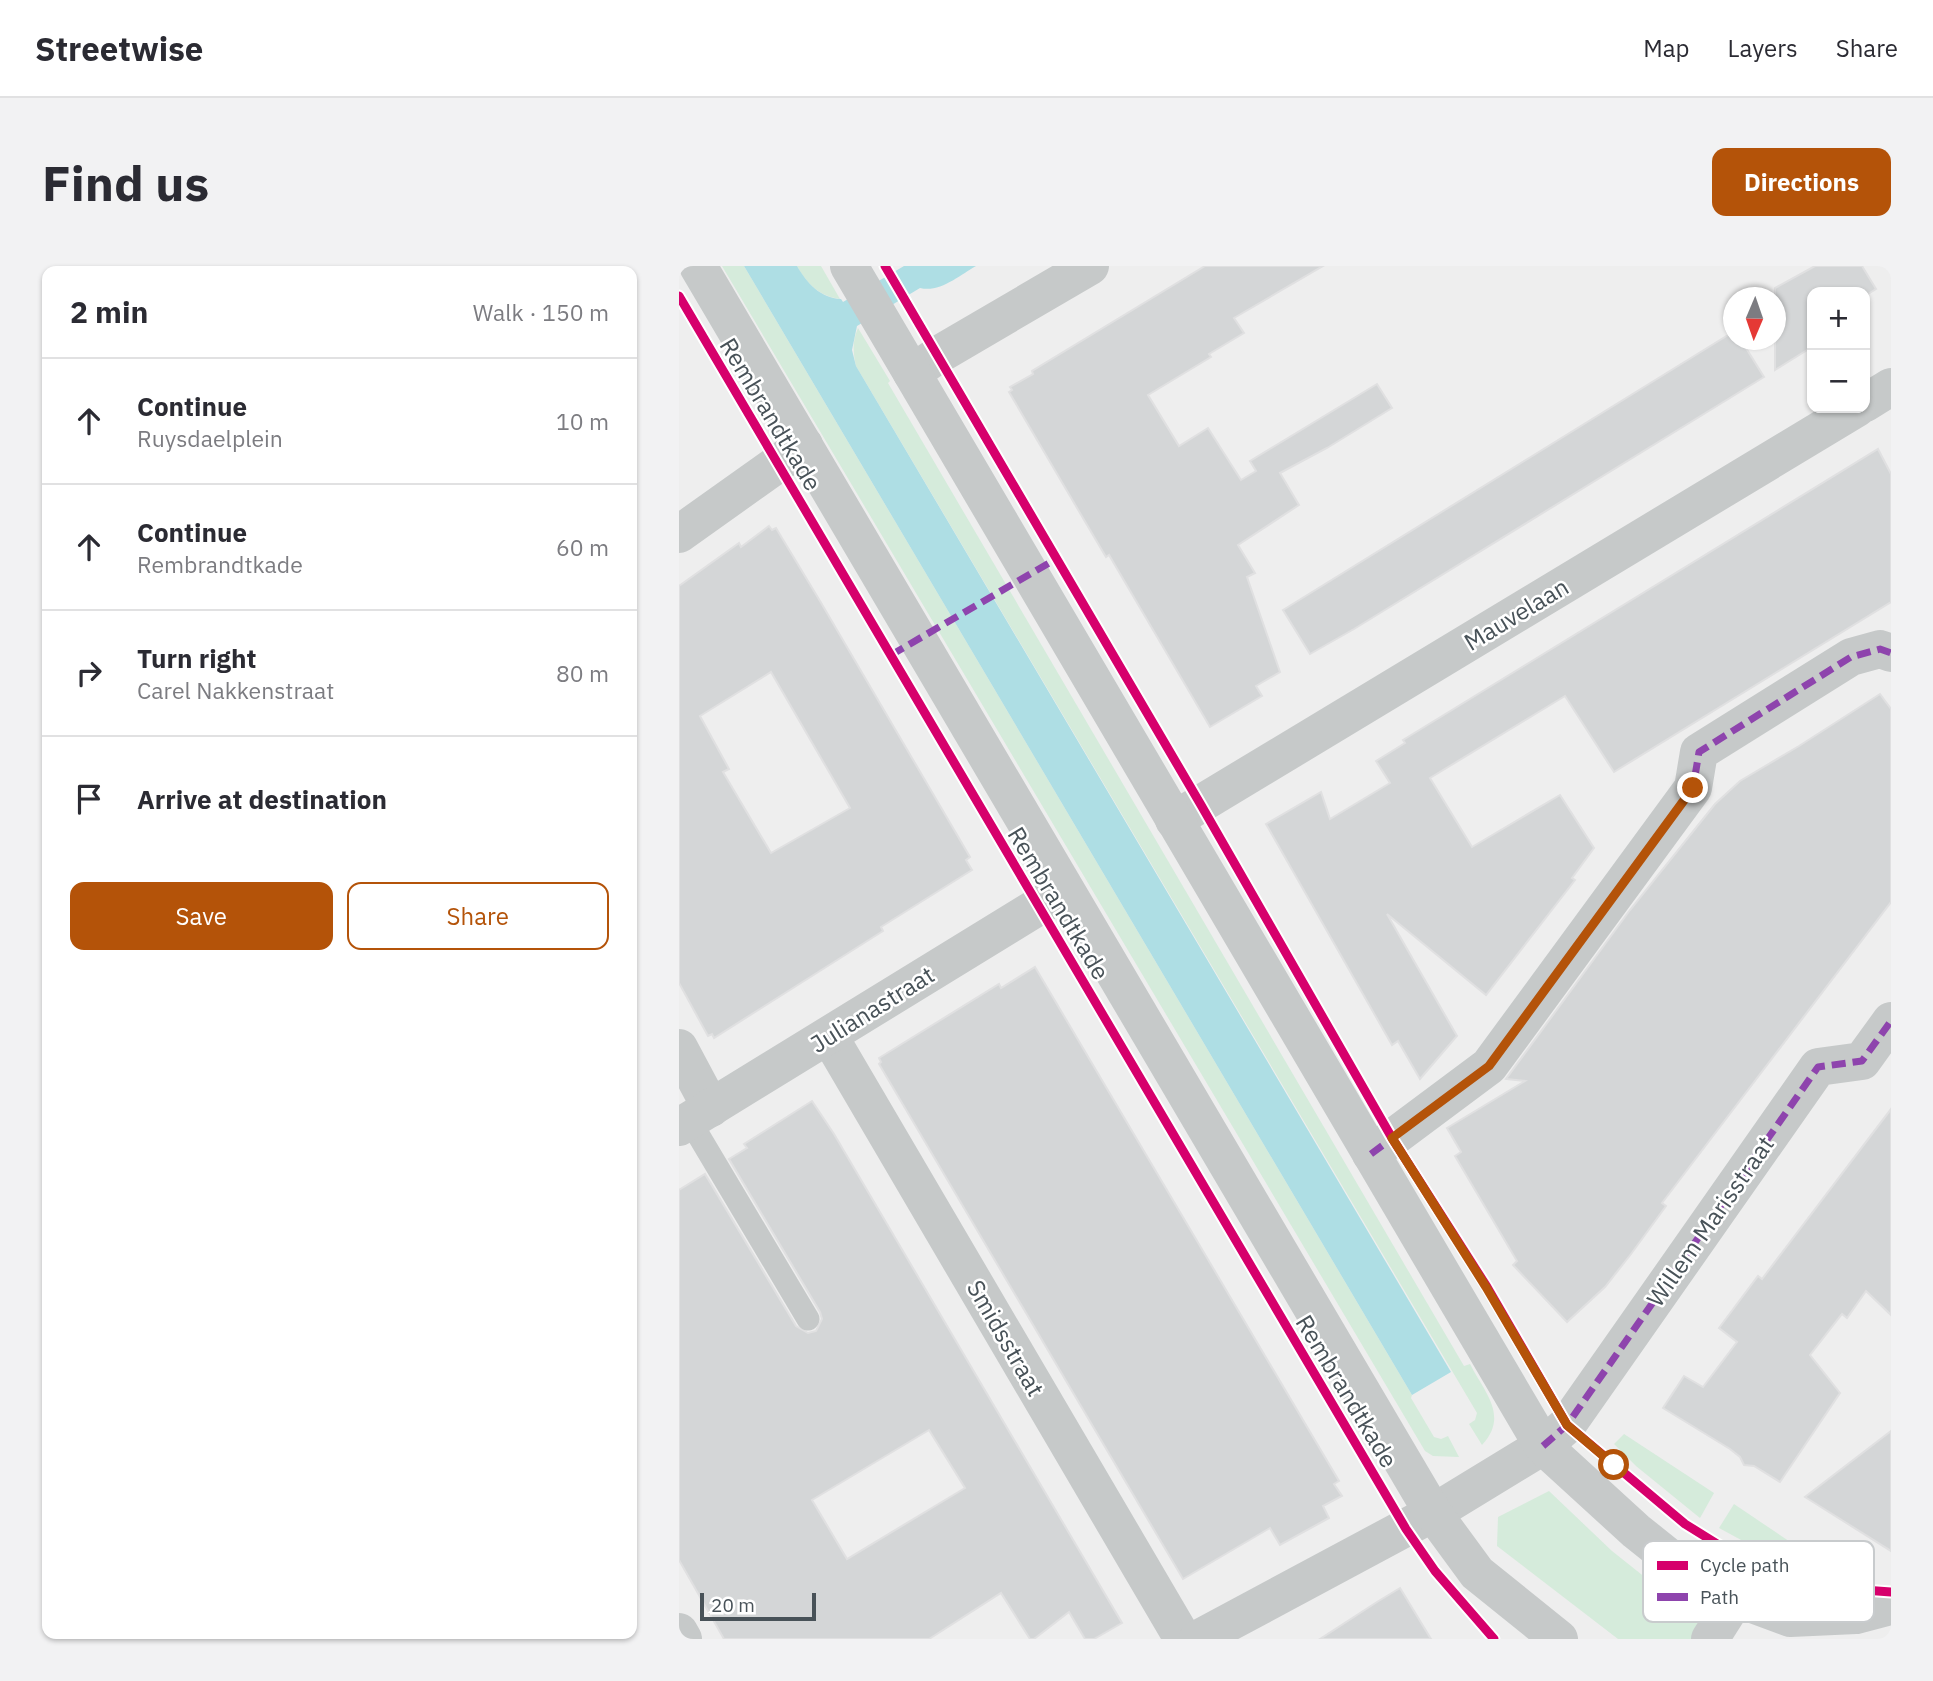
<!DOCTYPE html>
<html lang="en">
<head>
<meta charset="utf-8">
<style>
	body { margin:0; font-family:"IBM Plex Sans",sans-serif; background:#f2f2f3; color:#2b2b33 }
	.controls { position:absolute; right:21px; top:21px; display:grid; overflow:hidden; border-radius:14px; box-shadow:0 2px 5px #0004 }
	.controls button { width:63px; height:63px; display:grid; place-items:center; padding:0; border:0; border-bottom:2px solid #e1e1e2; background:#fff; color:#2b2b33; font:35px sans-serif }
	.compass { position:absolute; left:1044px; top:21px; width:63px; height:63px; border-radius:50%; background:#fff; box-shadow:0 2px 5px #0004; rotate:182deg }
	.scale { position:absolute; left:21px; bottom:18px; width:116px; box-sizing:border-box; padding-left:7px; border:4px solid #485258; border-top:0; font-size:19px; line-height:24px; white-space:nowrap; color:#485258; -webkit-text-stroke:5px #fff; paint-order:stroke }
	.stop { position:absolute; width:21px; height:21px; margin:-16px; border:5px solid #b45309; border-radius:50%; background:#fff }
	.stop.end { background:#b45309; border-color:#fff; box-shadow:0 2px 7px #0008 }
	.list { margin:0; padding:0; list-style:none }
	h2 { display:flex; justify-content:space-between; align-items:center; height:91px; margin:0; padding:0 28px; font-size:30px }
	h2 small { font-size:23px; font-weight:400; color:#7c7c81 }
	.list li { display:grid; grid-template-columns:46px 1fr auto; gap:21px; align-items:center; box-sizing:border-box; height:126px; padding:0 28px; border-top:2px solid #e1e1e2 }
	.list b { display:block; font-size:26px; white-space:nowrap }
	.list p { margin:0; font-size:23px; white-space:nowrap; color:#7c7c81 }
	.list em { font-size:23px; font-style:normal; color:#7c7c81 }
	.actions { display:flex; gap:14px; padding:21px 28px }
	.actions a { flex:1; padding:16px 0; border:2px solid #b45309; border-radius:14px; text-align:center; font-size:24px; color:#b45309 }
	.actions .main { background:#b45309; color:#fff }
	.icon { flex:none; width:38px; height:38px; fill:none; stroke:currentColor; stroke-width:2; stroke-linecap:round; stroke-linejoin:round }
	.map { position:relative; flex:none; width:1212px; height:1373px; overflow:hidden; border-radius:14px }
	header { display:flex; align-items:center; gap:42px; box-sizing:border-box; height:98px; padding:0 35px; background:#fff; border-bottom:2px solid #e1e1e2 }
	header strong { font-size:33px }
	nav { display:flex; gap:38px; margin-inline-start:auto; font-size:24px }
	.intro { display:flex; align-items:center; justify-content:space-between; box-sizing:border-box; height:168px; padding:0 42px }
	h1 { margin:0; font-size:49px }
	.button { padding:18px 32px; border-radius:14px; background:#b45309; color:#fff; font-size:24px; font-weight:700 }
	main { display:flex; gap:42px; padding:0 42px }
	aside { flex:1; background:#fff; border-radius:14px; box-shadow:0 2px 5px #0004 }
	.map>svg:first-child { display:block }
	.green { fill:#d5ebdb }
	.water { fill:#aedee4 }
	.building { fill:#d4d6d7; stroke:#e0e0e1; stroke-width:2; fill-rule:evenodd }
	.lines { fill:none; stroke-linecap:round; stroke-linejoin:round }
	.service { stroke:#c6c9c9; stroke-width:23 }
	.minor { stroke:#c6c9c9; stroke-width:38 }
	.tertiary { stroke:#c6c9c9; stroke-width:38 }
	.quiet { stroke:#8e44ad; stroke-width:7; stroke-dasharray:14 7; stroke-linecap:butt }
	.cycleway-casing { stroke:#fff; stroke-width:13 }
	.cycleway { stroke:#d6006c; stroke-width:9 }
	.route { stroke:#b45309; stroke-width:9 }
	.labels { text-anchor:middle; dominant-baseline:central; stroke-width:5; stroke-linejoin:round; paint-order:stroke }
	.street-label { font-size:24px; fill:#485258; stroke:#fff }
	.key { fill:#fff; stroke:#c8cbcd; stroke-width:2 }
	.key-label { font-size:19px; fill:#485258 }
</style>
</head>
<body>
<header>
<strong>Streetwise</strong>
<nav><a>Map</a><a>Layers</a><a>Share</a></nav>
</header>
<div class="intro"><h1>Find us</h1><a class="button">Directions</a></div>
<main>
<aside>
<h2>2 min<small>Walk · 150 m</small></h2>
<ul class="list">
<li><svg class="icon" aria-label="ahead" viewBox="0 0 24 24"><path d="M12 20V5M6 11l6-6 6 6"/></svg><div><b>Continue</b><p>Ruysdaelplein</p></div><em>10 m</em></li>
<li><svg class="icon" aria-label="ahead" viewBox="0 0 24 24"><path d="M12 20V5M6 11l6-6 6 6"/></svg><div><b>Continue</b><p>Rembrandtkade</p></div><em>60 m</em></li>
<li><svg class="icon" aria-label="right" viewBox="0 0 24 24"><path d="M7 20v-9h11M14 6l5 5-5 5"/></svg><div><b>Turn right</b><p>Carel Nakkenstraat</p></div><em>80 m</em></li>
<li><svg class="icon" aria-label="arrive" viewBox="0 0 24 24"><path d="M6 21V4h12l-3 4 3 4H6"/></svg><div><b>Arrive at destination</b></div></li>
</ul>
<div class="actions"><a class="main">Save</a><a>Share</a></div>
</aside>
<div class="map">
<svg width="1212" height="1373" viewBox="0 0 1212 1373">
	<rect width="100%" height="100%" fill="#eee"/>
	<!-- green -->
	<g class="green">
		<path d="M 43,0 L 65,0 L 733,1129 L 732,1132 L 755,1171 L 762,1173 L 769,1170 L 780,1191 L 754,1190 L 746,1185 Z"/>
		<path d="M 118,0 L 142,0 L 161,33 C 140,30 128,18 118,0 Z"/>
		<path d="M 179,62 L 211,115 L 209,117 L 785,1100 L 791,1098 C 806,1127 830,1150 803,1179 L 790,1158 L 796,1154 L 798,1147 L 177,100 C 174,86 173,76 179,62 Z"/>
		<path d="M 945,1168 L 1035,1227 L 1021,1252 L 957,1200 L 935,1178 Z"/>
		<path d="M 870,1225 L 933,1285 L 1026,1359 L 1020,1373 L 939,1373 L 818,1280 L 819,1251 Z"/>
		<path d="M 1055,1238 L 1132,1290 L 1126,1300 L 1099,1294 L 1040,1262 Z"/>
	</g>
	<!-- water -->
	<path class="water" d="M 65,0 L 118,0 C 128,17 141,32 162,33 L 164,36 L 225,0 L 297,0 C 281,9 261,27 241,22 L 178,60 L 173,84 L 177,100 L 772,1106 L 733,1129 Z"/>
	<!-- building -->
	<g class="building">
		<path d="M 526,0 L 644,0 L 555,52 L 565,67 L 530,88 L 532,91 L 469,129 L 500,180 L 529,162 L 562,214 L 577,205 L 571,195 L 698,118 L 713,142 L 648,182 L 601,207 L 620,239 L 559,279 L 576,307 L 568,311 L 601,406 L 577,420 L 583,430 L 531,461 L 430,289 L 427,291 L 401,247 L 330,126 L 333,124 L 331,121 L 354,108 L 353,105 Z"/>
		<path d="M 1136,0 L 1183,0 L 1197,23 L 1186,30 L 1186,26 L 1133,26 L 1133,81 L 1096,104 L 1096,22 Z"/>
		<path d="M 1054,66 L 1054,74 L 1062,74 L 1085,111 L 675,363 L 631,388 L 604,344 Z"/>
		<path d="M 1199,183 L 1212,208 L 1212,336 L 935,506 L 886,430 L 751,512 L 793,581 L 881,529 L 915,582 L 893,612 L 896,614 L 807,729 L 708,648 L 778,770 L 741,813 L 719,775 L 713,779 L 587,558 L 642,526 L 651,553 L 711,517 L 697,495 L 726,477 L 724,474 Z"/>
		<path d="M 90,260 L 93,264 L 97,262 L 141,335 L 291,591 L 287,594 L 293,604 L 202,661 L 204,665 L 35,772 L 33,768 L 29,770 L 0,717 L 0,320 L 60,277 L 62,281 ZM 92,406 L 171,542 L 92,587 L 44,506 L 50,503 L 21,450 Z"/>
		<path d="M 1201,428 L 1212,443 L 1212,636 L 983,937 L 987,940 L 952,988 L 926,1021 L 888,1056 L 834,999 L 838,995 L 776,890 L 782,886 L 768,862 L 846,815 L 827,813 L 951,644 L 1036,538 L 1061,515 L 1120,480 Z"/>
		<path d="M 356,701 L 660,1215 L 655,1218 L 663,1230 L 644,1240 L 650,1252 L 601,1279 L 591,1262 L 504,1313 L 200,798 L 202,796 L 200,792 L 320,718 L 322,722 Z"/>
		<path d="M 133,835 L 155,868 L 443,1357 L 415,1373 L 406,1373 L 390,1346 L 355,1373 L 351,1373 L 322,1327 L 250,1373 L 45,1373 L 0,1294 L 0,924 L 26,908 L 117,1060 L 129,1067 L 137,1065 L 143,1053 L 141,1046 L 50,893 L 68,882 L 65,878 ZM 250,1164 L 286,1222 L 168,1293 L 133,1234 Z"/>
		<path d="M 1212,843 L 1212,1049 L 1187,1025 L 1168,1052 L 1163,1048 L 1131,1089 L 1161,1127 L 1101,1216 L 1075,1200 L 1065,1199 L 1061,1191 L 1051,1183 L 984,1142 L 1005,1110 L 1024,1121 L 1058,1076 L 1040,1062 L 1079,1010 L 1083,1013 Z"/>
		<path d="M 1212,1165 L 1212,1285 L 1126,1231 Z"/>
		<path d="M 721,1322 L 752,1373 L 641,1373 L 698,1336 Z"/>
	</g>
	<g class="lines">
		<!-- service -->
		<path class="service" d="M 11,855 L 129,1053"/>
		<!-- minor -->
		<g class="minor">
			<path d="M 233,107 L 259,89 L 411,0"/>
			<path d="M 1186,137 L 1212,121"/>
			<path d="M 0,268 L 125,179"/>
			<path d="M 495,554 L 1178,142"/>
			<path d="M 150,770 L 504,1373"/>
			<path d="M 0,782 L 32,842"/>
			<path d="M 0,861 L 386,624"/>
			<path d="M 692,888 L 810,800 L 1014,522 L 1020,486 L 1172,391 L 1201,383 L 1212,387"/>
			<path d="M 0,1366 L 4,1373"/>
			<path d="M 519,1373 L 754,1247 L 864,1180 L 888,1159 L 1139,801 L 1183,795 L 1212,755"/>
			<path d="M 1031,1373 L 1057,1332"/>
		</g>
		<!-- tertiary -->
		<g class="tertiary">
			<path d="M 19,0 L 754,1247 L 798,1307 L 880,1373"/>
			<path d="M 170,0 L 864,1180 L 957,1265 L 1017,1313 L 1057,1332 L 1111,1352 L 1177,1349 L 1212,1340"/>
		</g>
		<!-- quiet -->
		<g class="quiet">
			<path d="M 212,389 L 377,293"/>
			<path d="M 692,888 L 810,800 L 1014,522 L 1020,486 L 1172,391 L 1201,383 L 1212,387"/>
			<path d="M 864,1180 L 888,1159 L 1139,801 L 1183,795 L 1212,755"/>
		</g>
		<!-- cycleway casing -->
		<g class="cycleway-casing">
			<g id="cycleway">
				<path d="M 206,0 L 522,539 L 713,872 L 808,1021 L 888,1159 L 1006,1258 L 1080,1304 L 1118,1319 L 1212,1326"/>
				<path d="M 0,30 L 727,1263 L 756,1305 L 815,1373"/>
			</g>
		</g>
		<!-- cycleway -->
		<use href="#cycleway" class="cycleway"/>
	</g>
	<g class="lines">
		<!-- route -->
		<path class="route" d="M 935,1199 L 888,1159 L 807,1021 L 713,872 L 810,800 L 1014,522"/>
	</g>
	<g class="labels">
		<!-- street labels -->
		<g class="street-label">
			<text transform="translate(92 148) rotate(59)">Rembrandtkade</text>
			<text transform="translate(837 348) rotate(-31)">Mauvelaan</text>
			<text transform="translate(380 637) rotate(59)">Rembrandtkade</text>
			<text transform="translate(193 743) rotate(-32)">Julianastraat</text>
			<text transform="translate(1031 955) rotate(-55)">Willem Marisstraat</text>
			<text transform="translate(327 1072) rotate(60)">Smidsstraat</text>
			<text transform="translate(668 1125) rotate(59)">Rembrandtkade</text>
		</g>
	</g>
	<!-- legend -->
	<rect x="964" y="1275" width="231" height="81" rx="10" class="key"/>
	<rect x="978" y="1295" width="31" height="9" fill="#d6006c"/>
	<rect x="978" y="1327" width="31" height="8" fill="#8e44ad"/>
	<g class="key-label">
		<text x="1021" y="1306">Cycle path</text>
		<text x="1021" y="1338">Path</text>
	</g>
</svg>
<div class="controls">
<button>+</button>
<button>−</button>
</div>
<svg class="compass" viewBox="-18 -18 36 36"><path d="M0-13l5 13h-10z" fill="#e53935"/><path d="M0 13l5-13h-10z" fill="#7c7c81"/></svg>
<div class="scale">20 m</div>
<div class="stop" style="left:935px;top:1199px"></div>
<div class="stop end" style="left:1014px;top:522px"></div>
</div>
</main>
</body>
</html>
